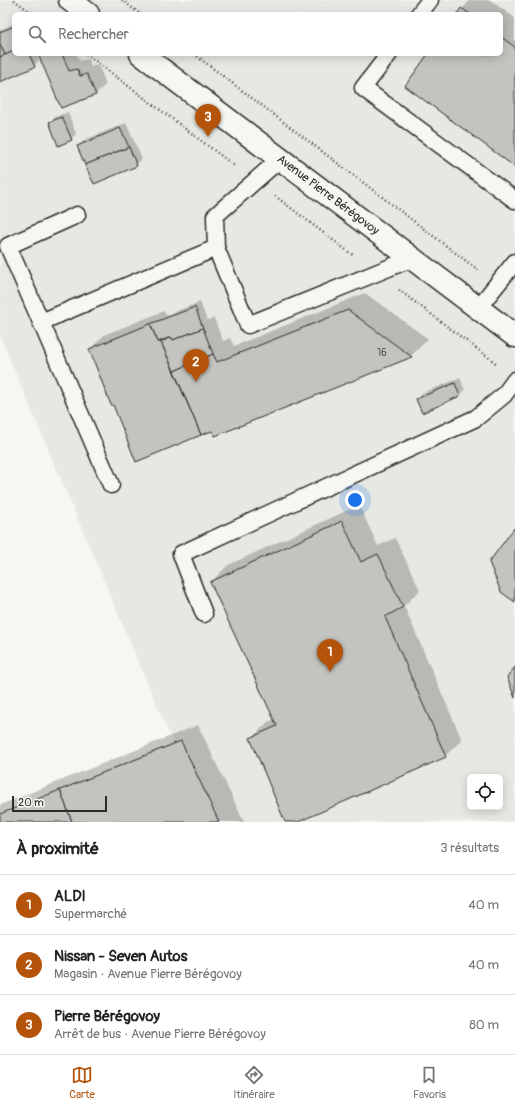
<!DOCTYPE html>
<html lang="fr">
<head>
<meta charset="utf-8">
<style>
	body { margin:0; font-family:Pangolin,sans-serif; background:#f6f6f6; color:#222 }
	.controls { position:absolute; right:12px; bottom:12px; display:grid; overflow:hidden; border-radius:6px; box-shadow:0 2px 10px #0003 }
	.controls button { width:36px; height:36px; display:grid; place-items:center; padding:0; border:0; border-bottom:1px solid #e0e0e0; background:#fff; color:#222; font:20px sans-serif }
	.scale { position:absolute; left:12px; bottom:10px; width:95px; box-sizing:border-box; padding-left:4px; border:2px solid #2b2b2b; border-top:0; font-size:11px; line-height:14px; white-space:nowrap; color:#2b2b2b; -webkit-text-stroke:3px #f6f6f2; paint-order:stroke }
	.you { position:absolute; left:355px; top:500px; width:14px; height:14px; margin:-10px; border:3px solid #fff; border-radius:50%; background:#1a73e8; box-shadow:0 0 0 6px #1a73e833 }
	.badge { display:grid; place-items:center; width:26px; height:26px; border-radius:50%; background:#b45309; color:#fff; font-size:13px; font-weight:700 }
	.pin { position:absolute; translate:-50% -33px; filter:drop-shadow(0 1px 2px #0008) }
	.pin::after { content:''; position:absolute; top:21px; width:14px; height:12px; background:inherit; clip-path:polygon(0 0,100% 0,50% 100%) }
	.list { margin:0; padding:0; list-style:none }
	h2 { display:flex; justify-content:space-between; align-items:center; height:52px; margin:0; padding:0 16px; font-size:17px }
	h2 small { font-size:13px; font-weight:400; color:#767676 }
	.list li { display:grid; grid-template-columns:26px 1fr auto; gap:12px; align-items:center; box-sizing:border-box; height:60px; padding:0 16px; border-top:1px solid #e0e0e0 }
	.list b { display:block; font-size:15px; white-space:nowrap }
	.list p { margin:0; font-size:13px; white-space:nowrap; color:#767676 }
	.list em { font-size:13px; font-style:normal; color:#767676 }
	.icon { flex:none; width:22px; height:22px; fill:none; stroke:currentColor; stroke-width:2; stroke-linecap:round; stroke-linejoin:round }
	.map { position:relative; flex:none; width:515px; height:822px; overflow:hidden }
	.search { position:absolute; background:#fff; box-shadow:0 2px 10px #0003; left:12px; right:12px; top:12px; height:44px; display:flex; align-items:center; gap:10px; box-sizing:border-box; padding:0 14px; border-radius:6px; color:#767676; font-size:15px }
	.sheet { height:232px; background:#fff }
	nav { display:flex; justify-content:space-around; align-items:center; box-sizing:border-box; height:56px; border-top:1px solid #e0e0e0; background:#fff; font-size:11px; color:#767676 }
	nav a { display:grid; justify-items:center; gap:2px }
	nav .on { color:#b45309 }
	.map>svg:first-child { display:block }
	.built { fill:#e7e7e3; fill-rule:evenodd }
	.shadow { fill:#0003 }
	.building { fill:#c3c3c0; stroke:#2b2b2b }
	.lines { fill:none; stroke-linecap:round; stroke-linejoin:round }
	.service-casing { stroke:#2b2b2b; stroke-width:19 }
	.secondary-casing { stroke:#2b2b2b; stroke-width:25 }
	.path { stroke:#2b2b2b; stroke-width:2.5; stroke-dasharray:1 3; stroke-linecap:butt }
	.service { stroke:#f6f6f2; stroke-width:16 }
	.secondary { stroke:#f6f6f2; stroke-width:22 }
	.labels { text-anchor:middle; dominant-baseline:central; stroke-width:3; stroke-linejoin:round; paint-order:stroke }
	.number-label { font-size:10px; fill:#515150 }
	.street-label { font-size:12px; fill:#2b2b2b; stroke:#f6f6f2 }
</style>
</head>
<body>
<div class="map">
<svg width="515" height="822" viewBox="0 0 515 822">
	<rect width="100%" height="100%" fill="#f6f6f2"/>
	<filter id="ink" filterUnits="userSpaceOnUse"><feTurbulence type="fractalNoise" baseFrequency=".025" numOctaves="2"/><feDisplacementMap in="SourceGraphic" scale="8" xChannelSelector="R" yChannelSelector="G"/><feConvolveMatrix kernelMatrix="1 2 1 2 8 2 1 2 1" color-interpolation-filters="sRGB"/></filter>
	<g filter="url(#ink)">
		<!-- built -->
		<path class="built" d="M 0,0 L 515,0 L 515,822 L 0,822 L 0,814 L 173,743 L 0,336 ZM 14,14 L 501,14 L 501,54 L 14,54 ZM 470,777 L 500,777 L 500,807 L 470,807 Z"/>
		<!-- shadow -->
		<g class="shadow">
			<path d="M 470,0 L 490,0 L 515,18 L 515,166 L 429,54 L 501,54 L 501,14 L 458,14 Z"/>
			<path d="M 14,24 L 14,54 L 37,54 L 39,60 L 34,66 L 0,81 L 0,30 Z"/>
			<path d="M 39,54 L 77,54 L 80,61 L 88,59 L 91,66 L 98,64 L 106,84 L 96,94 L 62,107 Z"/>
			<path d="M 68,112 L 76,134 L 71,139 L 50,122 L 55,117 Z"/>
			<path d="M 126,123 L 142,159 L 136,165 L 94,183 L 79,146 L 84,140 Z"/>
			<path d="M 365,293 L 428,339 L 411,356 L 215,435 L 213,429 L 200,434 L 90,349 L 104,335 L 164,311 L 166,315 L 200,302 L 207,320 L 214,318 L 223,341 L 230,338 L 234,346 Z"/>
			<path d="M 460,378 L 465,390 L 460,396 L 417,399 L 422,393 Z"/>
			<path d="M 359,505 L 378,546 L 395,538 L 420,590 L 404,606 L 462,740 L 445,756 L 296,822 L 286,822 L 251,739 L 268,722 L 275,719 L 211,582 L 228,565 Z"/>
			<path d="M 198,725 L 244,822 L 0,822 L 0,805 Z"/>
		</g>
		<!-- building -->
		<g class="building">
			<path d="M 461,8 L 470,14 L 457,14 Z"/>
			<path d="M 14,26 L 14,51 L 5,55 L 0,44 L 0,32 Z"/>
			<path d="M 501,37 L 515,47 L 515,167 L 405,86 L 428,54 L 501,54 Z"/>
			<path d="M 0,44 L 5,55 L 0,57 Z"/>
			<path d="M 14,51 L 14,54 L 29,54 L 35,67 L 0,82 L 0,57 Z"/>
			<path d="M 38,54 L 62,54 L 69,71 L 77,69 L 80,76 L 87,74 L 96,95 L 61,108 Z"/>
			<path d="M 62,117 L 72,140 L 58,146 L 49,122 Z"/>
			<path d="M 120,128 L 129,147 L 85,165 L 77,146 Z"/>
			<path d="M 129,147 L 137,166 L 94,184 L 85,165 Z"/>
			<path d="M 195,307 L 203,328 L 173,340 L 171,337 L 158,342 L 150,324 Z"/>
			<path d="M 348,310 L 412,357 L 215,436 L 212,431 L 201,435 L 174,371 L 213,354 L 217,362 Z"/>
			<path d="M 150,324 L 158,342 L 161,342 L 201,435 L 136,462 L 113,405 L 111,405 L 89,349 Z"/>
			<path d="M 203,328 L 213,354 L 174,371 L 161,342 L 171,337 L 173,340 Z"/>
			<path d="M 455,383 L 460,396 L 422,413 L 416,399 Z"/>
			<path d="M 342,521 L 361,562 L 378,554 L 403,607 L 385,617 L 446,757 L 298,822 L 285,822 L 250,738 L 277,726 L 210,582 Z"/>
			<path d="M 515,527 L 515,602 L 501,592 L 489,562 Z"/>
			<path d="M 515,667 L 515,698 L 507,677 Z"/>
			<path d="M 181,741 L 219,822 L 72,822 L 60,790 Z"/>
			<path d="M 60,790 L 72,822 L 0,822 L 0,814 Z"/>
		</g>
		<g class="lines">
			<!-- service casing -->
			<g class="service-casing">
				<g id="service">
					<path d="M 419,14 L 430,0"/>
					<path d="M 389,54 L 363,88 L 515,200"/>
					<path d="M 77,215 L 8,246 L 41,322 L 216,248 L 248,325 L 413,258"/>
					<path d="M 216,248 L 215,216 L 280,159"/>
					<path d="M 478,308 L 515,262"/>
					<path d="M 41,322 L 111,485"/>
					<path d="M 204,614 L 181,554 L 476,418 L 504,395 L 515,380"/>
				</g>
			</g>
			<!-- secondary casing -->
			<g class="secondary-casing">
				<g id="secondary">
					<path d="M 70,0 L 88,14"/>
					<path d="M 141,54 L 515,336"/>
				</g>
			</g>
			<!-- path -->
			<g class="path">
				<path d="M 14,0 L 33,14"/>
				<path d="M 122,0 L 140,14"/>
				<path d="M 86,54 L 236,167"/>
				<path d="M 194,54 L 478,270"/>
				<path d="M 275,196 L 354,256"/>
				<path d="M 399,290 L 497,364"/>
			</g>
			<!-- service -->
			<use href="#service" class="service"/>
			<!-- secondary -->
			<use href="#secondary" class="secondary"/>
		</g>
	</g>
	<g class="labels">
		<!-- number labels -->
		<g class="number-label">
			<text x="382" y="353">16</text>
		</g>
		<!-- street labels -->
		<g class="street-label">
			<text transform="translate(328 195) rotate(37)">Avenue Pierre Bérégovoy</text>
		</g>
	</g>
</svg>
<div class="controls">
<button><svg class="icon" aria-label="locate" viewBox="0 0 24 24"><circle cx="12" cy="12" r="6"/><path d="M12 2v4M12 18v4M2 12h4M18 12h4"/></svg></button>
</div>
<div class="scale">20 m</div>
<div class="you"></div>
<div class="pin badge" style="left:330px;top:672px">1</div>
<div class="pin badge" style="left:196px;top:382px">2</div>
<div class="pin badge" style="left:208px;top:137px">3</div>
<div class="search"><svg class="icon" aria-label="search" viewBox="0 0 24 24"><circle cx="10" cy="10" r="6"/><path d="M15 15l6 6"/></svg>Rechercher</div>
</div>
<section class="sheet">
<h2>À proximité<small>3 résultats</small></h2>
<ul class="list">
<li><span class="badge">1</span><div><b>ALDI</b><p>Supermarché</p></div><em>40 m</em></li>
<li><span class="badge">2</span><div><b>Nissan - Seven Autos</b><p>Magasin · Avenue Pierre Bérégovoy</p></div><em>40 m</em></li>
<li><span class="badge">3</span><div><b>Pierre Bérégovoy</b><p>Arrêt de bus · Avenue Pierre Bérégovoy</p></div><em>80 m</em></li>
</ul>
</section>
<nav>
<a class="on"><svg class="icon" aria-label="map" viewBox="0 0 24 24"><path d="M3 6l6-2 6 2 6-2v14l-6 2-6-2-6 2zM9 4v14M15 6v14"/></svg>Carte</a>
<a><svg class="icon" aria-label="directions" viewBox="0 0 24 24"><path d="M12 3l9 9-9 9-9-9zM9 14v-3h6M13 9l2 2-2 2"/></svg>Itinéraire</a>
<a><svg class="icon" aria-label="saved" viewBox="0 0 24 24"><path d="M7 4h10v16l-5-4-5 4z"/></svg>Favoris</a>
</nav>
</body>
</html>
